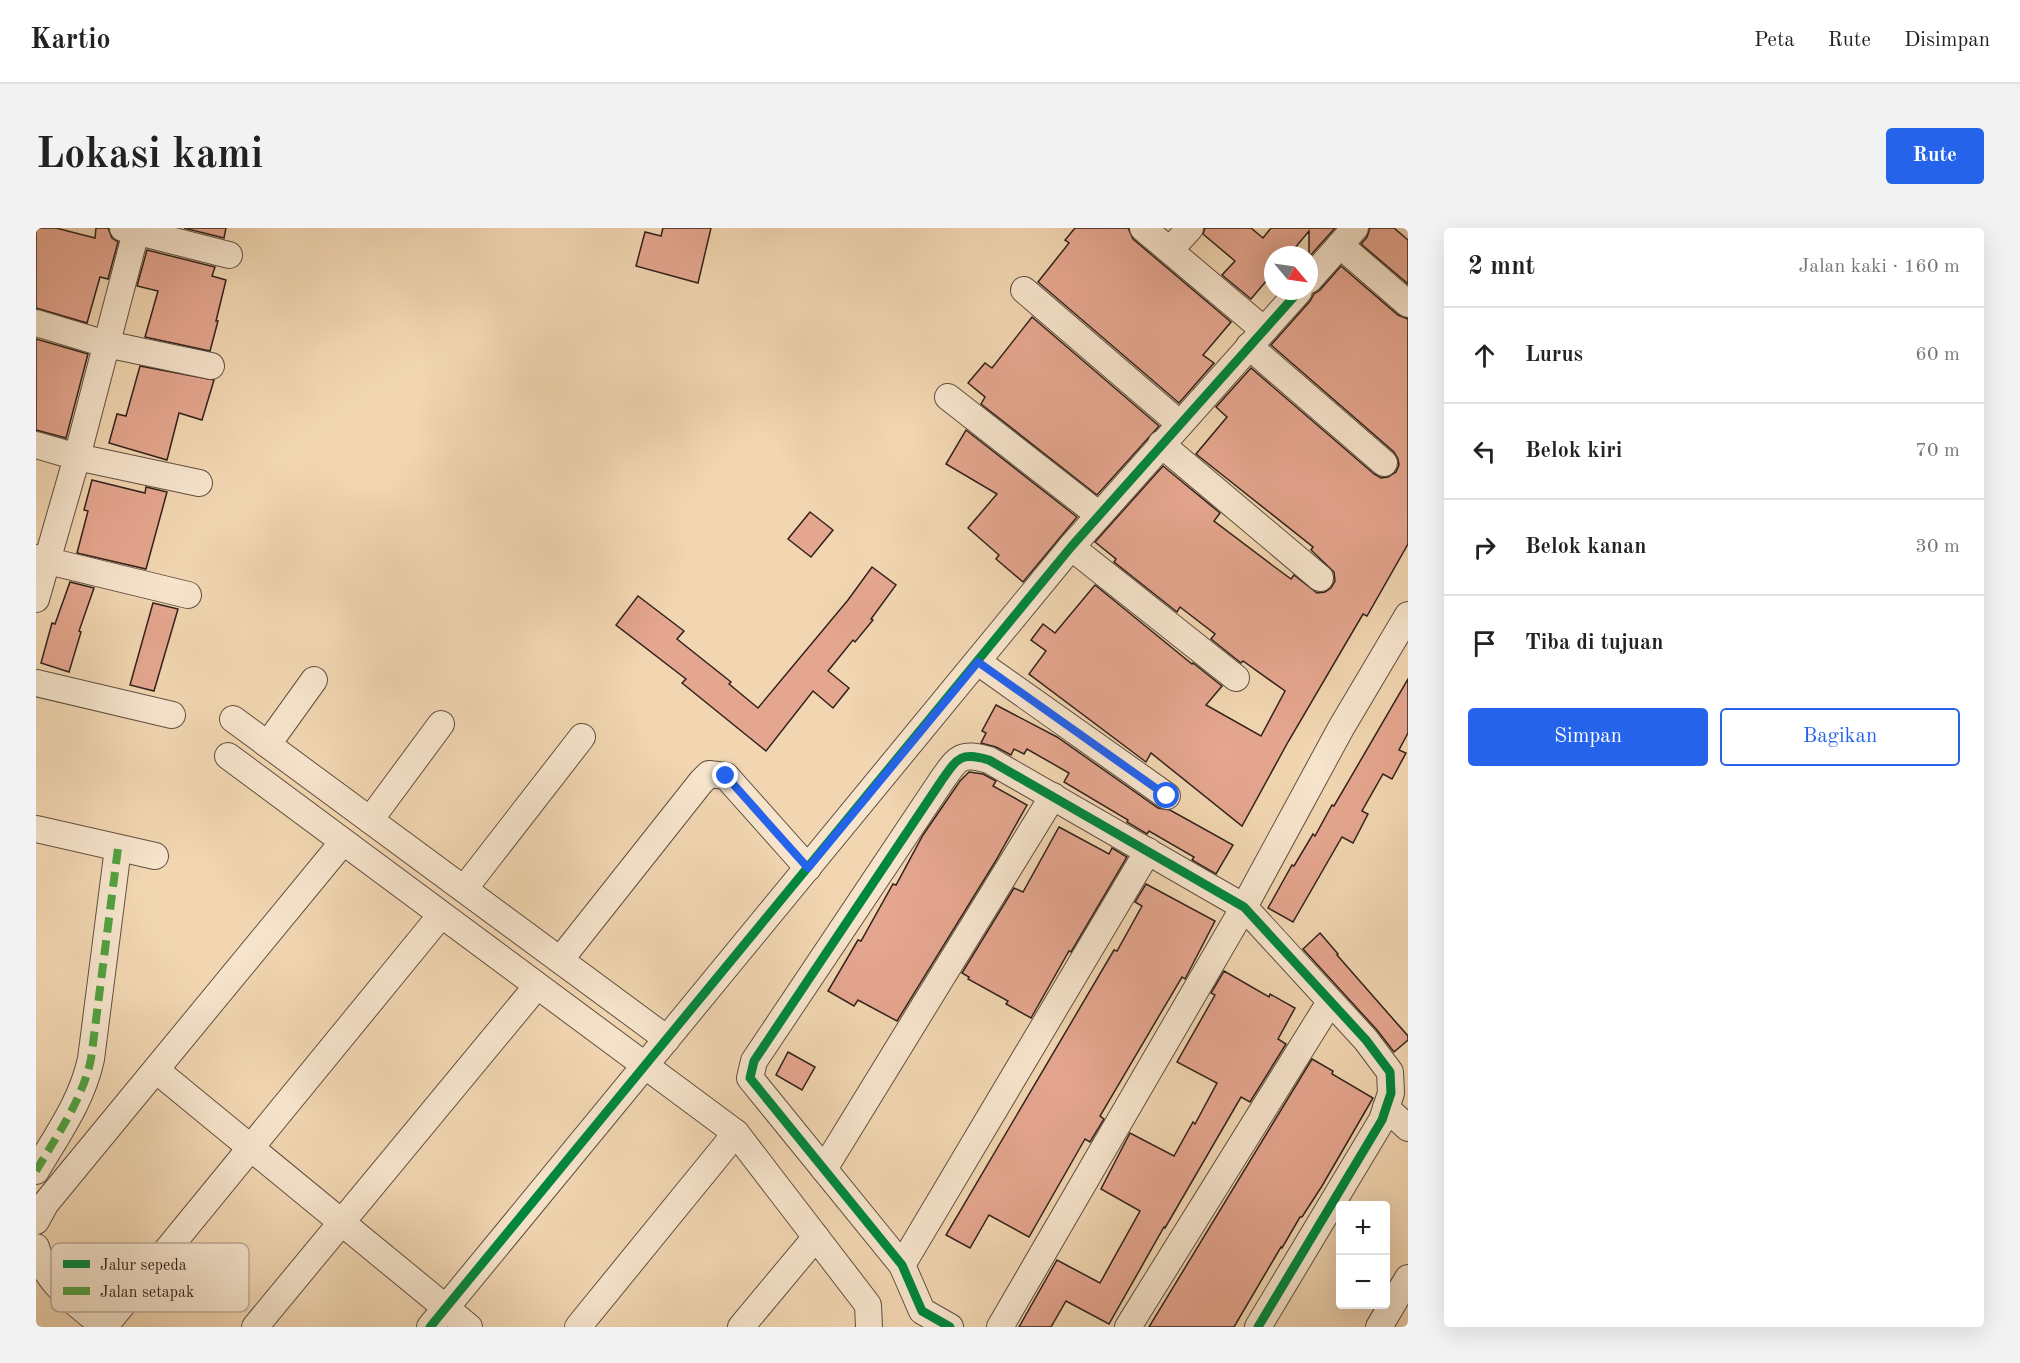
<!DOCTYPE html>
<html lang="id">
<head>
<meta charset="utf-8">
<style>
	body { margin:0; font-family:"Old Standard TT",serif; background:#f2f2f2; color:#222 }
	.controls { position:absolute; right:18px; bottom:18px; display:grid; overflow:hidden; border-radius:6px; box-shadow:0 6px 24px #0002 }
	.controls button { width:54px; height:54px; display:grid; place-items:center; padding:0; border:0; border-bottom:2px solid #e0e0e0; background:#fff; color:#222; font:30px sans-serif }
	.compass { position:absolute; left:1228px; top:18px; width:54px; height:54px; border-radius:50%; background:#fff; box-shadow:0 6px 24px #0002; rotate:119deg }
	.stop { position:absolute; width:18px; height:18px; margin:-14px; border:4px solid #2563eb; border-radius:50%; background:#fff }
	.stop.end { background:#2563eb; border-color:#fff; box-shadow:0 2px 6px #0008 }
	.list { margin:0; padding:0; list-style:none }
	h2 { display:flex; justify-content:space-between; align-items:center; height:78px; margin:0; padding:0 24px; font-size:26px }
	h2 small { font-size:20px; font-weight:400; color:#767676 }
	.list li { display:grid; grid-template-columns:39px 1fr auto; gap:18px; align-items:center; box-sizing:border-box; height:96px; padding:0 24px; border-top:2px solid #e0e0e0 }
	.list b { display:block; font-size:22px; white-space:nowrap }
	.list em { font-size:20px; font-style:normal; color:#767676 }
	.actions { display:flex; gap:12px; padding:18px 24px }
	.actions a { flex:1; padding:14px 0; border:2px solid #2563eb; border-radius:6px; text-align:center; font-size:21px; color:#2563eb }
	.actions .main { background:#2563eb; color:#fff }
	.icon { flex:none; width:33px; height:33px; fill:none; stroke:currentColor; stroke-width:2; stroke-linecap:round; stroke-linejoin:round }
	.map { position:relative; flex:none; width:1372px; height:1099px; overflow:hidden; border-radius:6px }
	header { display:flex; align-items:center; gap:36px; box-sizing:border-box; height:84px; padding:0 30px; background:#fff; border-bottom:2px solid #e0e0e0 }
	header strong { font-size:28px }
	nav { display:flex; gap:33px; margin-inline-start:auto; font-size:21px }
	.intro { display:flex; align-items:center; justify-content:space-between; box-sizing:border-box; height:144px; padding:0 36px }
	h1 { margin:0; font-size:42px }
	.button { padding:15px 27px; border-radius:6px; background:#2563eb; color:#fff; font-size:21px; font-weight:700 }
	main { display:flex; gap:36px; padding:0 36px }
	aside { flex:1; background:#fff; border-radius:6px; box-shadow:0 6px 24px #0002 }
	.map>svg:first-child { display:block }
	.building { fill:#e5a68f; stroke:#31221c; stroke-width:1.5 }
	.lines { fill:none; stroke-linecap:round; stroke-linejoin:round }
	.minor-casing { stroke:#614f41; stroke-width:28 }
	.minor { stroke:#f6e4cc; stroke-width:26 }
	.quiet { stroke:#52a241; stroke-width:8; stroke-dasharray:15 8; stroke-linecap:butt }
	.cycleway-casing { stroke:#f6e4cc; stroke-width:13 }
	.cycleway { stroke:#00873e; stroke-width:9 }
	.route { stroke:#2563eb; stroke-width:8 }
	.key { fill:#f6e4cc; stroke:#bbaa97; stroke-width:1.5 }
	.key-label { font-size:16px; fill:#31221c }
</style>
</head>
<body>
<header>
<strong>Kartio</strong>
<nav><a>Peta</a><a>Rute</a><a>Disimpan</a></nav>
</header>
<div class="intro"><h1>Lokasi kami</h1><a class="button">Rute</a></div>
<main>
<div class="map">
<svg width="1372" height="1099" viewBox="0 0 1372 1099">
	<rect width="100%" height="100%" fill="#f1d6b1"/>
	<filter id="stains"><feTurbulence type="fractalNoise" baseFrequency=".00333" numOctaves="4"/><feColorMatrix values="0 0 0 0 .2 0 0 0 0 .09 0 0 0 0 .02 0 0 0 .5 -.17"/></filter>
	<radialGradient id="worn" r=".72"><stop offset=".6" stop-color="#630" stop-opacity="0"/><stop offset="1" stop-color="#630" stop-opacity=".3"/></radialGradient>
	<!-- building -->
	<g class="building">
		<path d="M 0,0 L 20,0 L 59,10 L 60,0 L 72,0 L 76,10 L 82,14 L 72,51 L 64,49 L 51,95 L 0,80 Z"/>
		<path d="M 148,0 L 190,0 L 188,10 Z"/>
		<path d="M 627,0 L 675,0 L 662,55 L 600,38 L 609,4 L 625,8 Z"/>
		<path d="M 1039,0 L 1092,0 L 1097,11 L 1195,94 L 1167,127 L 1178,135 L 1143,175 L 1002,54 L 1033,15 L 1029,12 Z"/>
		<path d="M 1169,0 L 1215,0 L 1227,10 L 1235,0 L 1299,0 L 1273,29 L 1273,3 L 1253,27 L 1237,27 L 1237,45 L 1215,71 L 1186,47 L 1199,33 L 1167,6 Z"/>
		<path d="M 1334,0 L 1358,0 L 1372,12 L 1372,56 L 1325,16 L 1331,9 Z"/>
		<path d="M 111,22 L 179,39 L 176,48 L 190,52 L 180,93 L 182,93 L 174,123 L 109,109 L 122,63 L 101,58 Z"/>
		<path d="M 1305,38 L 1362,87 L 1372,91 L 1372,316 L 1331,388 L 1327,386 L 1252,514 L 1206,598 L 1115,525 L 1110,534 L 993,446 L 1010,423 L 995,412 L 1007,396 L 1019,405 L 1059,357 L 1156,436 L 1157,435 L 1186,458 L 1170,477 L 1225,508 L 1249,463 L 1207,433 L 1205,435 L 1175,411 L 1179,406 L 1144,379 L 1141,384 L 1078,334 L 1080,331 L 1059,314 L 1127,238 L 1184,285 L 1178,293 L 1236,337 L 1255,351 L 1258,347 L 1281,365 L 1289,364 L 1295,360 L 1299,353 L 1298,344 L 1275,322 L 1277,319 L 1160,226 L 1191,189 L 1180,179 L 1215,140 L 1338,246 L 1345,250 L 1352,249 L 1360,244 L 1363,237 L 1362,231 L 1358,224 L 1235,117 L 1274,73 L 1278,66 L 1284,62 Z"/>
		<path d="M 996,89 L 1123,198 L 1061,267 L 945,176 L 949,169 L 932,155 L 949,135 L 956,140 Z"/>
		<path d="M 0,111 L 52,126 L 30,210 L 0,202 Z"/>
		<path d="M 104,138 L 178,152 L 166,192 L 143,185 L 131,232 L 73,215 L 81,186 L 90,188 Z"/>
		<path d="M 930,202 L 1041,289 L 987,354 L 960,331 L 963,327 L 932,300 L 961,266 L 910,236 Z"/>
		<path d="M 56,252 L 109,265 L 110,259 L 131,264 L 110,341 L 41,325 L 52,283 L 48,282 Z"/>
		<path d="M 774,284 L 797,302 L 775,329 L 752,311 Z"/>
		<path d="M 836,339 L 860,357 L 835,391 L 837,392 L 819,414 L 817,412 L 792,443 L 813,460 L 797,480 L 777,463 L 730,523 L 646,455 L 650,451 L 580,397 L 602,368 L 648,403 L 641,411 L 695,454 L 693,456 L 722,480 L 812,372 Z"/>
		<path d="M 34,354 L 58,360 L 43,403 L 45,404 L 33,444 L 5,435 L 16,395 L 19,396 Z"/>
		<path d="M 117,375 L 142,381 L 118,463 L 94,457 Z"/>
		<path d="M 1372,451 L 1372,505 L 1363,522 L 1370,525 L 1356,551 L 1347,546 L 1326,583 L 1332,586 L 1317,615 L 1306,609 L 1257,694 L 1232,680 L 1256,637 L 1258,638 L 1277,606 L 1279,608 L 1296,577 L 1298,578 Z"/>
		<path d="M 960,477 L 1021,509 L 1122,580 L 1134,582 L 1197,617 L 1180,646 L 1156,632 L 1158,629 L 1113,603 L 1111,606 L 1091,594 L 1092,592 L 1028,554 L 1033,545 L 991,521 L 988,526 L 978,521 L 975,527 L 960,519 L 945,515 L 950,505 L 946,503 Z"/>
		<path d="M 933,544 L 947,546 L 960,553 L 957,558 L 991,577 L 959,634 L 861,793 L 822,772 L 818,778 L 792,763 L 822,712 L 825,713 L 857,656 L 860,657 L 887,607 L 924,553 Z"/>
		<path d="M 1023,599 L 1073,626 L 1076,620 L 1091,629 L 1035,724 L 1033,723 L 995,790 L 970,776 L 972,773 L 932,751 L 933,749 L 926,745 L 978,660 L 987,664 Z"/>
		<path d="M 1110,656 L 1179,693 L 1149,751 L 1146,749 L 1064,888 L 1068,891 L 1054,914 L 1049,911 L 993,1009 L 953,987 L 934,1020 L 910,1007 L 1078,722 L 1081,723 L 1106,678 L 1099,674 Z"/>
		<path d="M 1284,705 L 1302,726 L 1301,727 L 1372,808 L 1372,812 L 1358,824 L 1341,802 L 1267,721 Z"/>
		<path d="M 1188,743 L 1233,769 L 1234,766 L 1259,780 L 1242,811 L 1250,816 L 1214,874 L 1205,869 L 1129,1000 L 1128,999 L 1073,1096 L 1030,1073 L 1015,1099 L 983,1099 L 1021,1032 L 1064,1055 L 1104,983 L 1065,961 L 1094,905 L 1138,928 L 1157,894 L 1159,896 L 1181,855 L 1141,834 L 1179,767 L 1175,765 Z"/>
		<path d="M 752,824 L 779,839 L 766,862 L 740,847 Z"/>
		<path d="M 1276,831 L 1297,843 L 1296,846 L 1337,870 L 1286,958 L 1266,989 L 1264,989 L 1246,1020 L 1245,1019 L 1198,1099 L 1113,1099 Z"/>
	</g>
	<g class="lines">
		<!-- minor casing -->
		<g class="minor-casing">
			<g id="minor">
				<path d="M 87,0 L 193,27"/>
				<path d="M 1107,0 L 1228,102"/>
				<path d="M 1304,17 L 1372,76"/>
				<path d="M 1134,22 L 1154,0"/>
				<path d="M 1273,52 L 1319,0"/>
				<path d="M 988,62 L 1144,196"/>
				<path d="M 0,95 L 70,116 L 175,138"/>
				<path d="M 1213,118 L 1348,235"/>
				<path d="M 912,169 L 1063,287"/>
				<path d="M 1125,216 L 1284,350"/>
				<path d="M 0,217 L 41,229 L 163,255"/>
				<path d="M 1035,319 L 1200,450"/>
				<path d="M 0,330 L 152,367"/>
				<path d="M 0,371 L 41,229 L 101,0"/>
				<path d="M 942,434 L 1131,568"/>
				<path d="M 0,455 L 136,487"/>
				<path d="M 197,491 L 631,811"/>
				<path d="M 232,516 L 278,452"/>
				<path d="M 192,528 L 700,905 L 832,1077 L 833,1099"/>
				<path d="M 334,592 L 405,496"/>
				<path d="M 0,601 L 119,628"/>
				<path d="M 428,661 L 546,509"/>
				<path d="M 524,732 L 665,554 L 673,546 L 690,548 L 772,640"/>
				<path d="M 120,842 L 433,1099"/>
				<path d="M 1350,880 L 1372,900"/>
				<path d="M 788,941 L 1017,568"/>
				<path d="M 0,943 C 21,907 46,873 55,831 L 82,620"/>
				<path d="M 0,993 L 10,975 L 307,614"/>
				<path d="M 0,1019 C 9,1055 42,1077 69,1099"/>
				<path d="M 866,1037 L 1112,623"/>
				<path d="M 68,1099 L 405,687"/>
				<path d="M 219,1099 L 501,758"/>
				<path d="M 394,1099 L 1035,319 L 1263,63"/>
				<path d="M 542,1099 L 700,905"/>
				<path d="M 705,1099 L 780,1009"/>
				<path d="M 914,1099 L 886,1083 L 866,1037 L 714,850 L 718,833 L 906,552 C 922,529 925,524 953,532 L 1208,679 L 1330,812 L 1354,844 L 1355,865 L 1346,892 L 1222,1099"/>
				<path d="M 964,1099 L 1208,679 L 1305,500 L 1372,387"/>
				<path d="M 1092,1099 L 1294,774"/>
				<path d="M 1343,1099 L 1372,1050"/>
			</g>
		</g>
		<!-- minor -->
		<use href="#minor" class="minor"/>
		<!-- quiet -->
		<path class="quiet" d="M 0,943 C 21,907 46,873 55,831 L 82,620"/>
		<!-- cycleway casing -->
		<g class="cycleway-casing">
			<g id="cycleway">
				<path d="M 394,1099 L 1035,319 L 1263,63"/>
				<path d="M 914,1099 L 886,1083 L 866,1037 L 714,850 L 718,833 L 906,552 C 922,529 925,524 953,532 L 1208,679 L 1330,812 L 1354,844 L 1355,865 L 1346,892 L 1222,1099"/>
			</g>
		</g>
		<!-- cycleway -->
		<use href="#cycleway" class="cycleway"/>
	</g>
	<g class="lines">
		<!-- route -->
		<path class="route" d="M 690,548 L 772,640 L 942,434 L 1131,568"/>
	</g>
	<!-- legend -->
	<rect x="15" y="1015" width="198" height="69" rx="9" class="key"/>
	<rect x="27" y="1032" width="27" height="8" fill="#00873e"/>
	<rect x="27" y="1059" width="27" height="8" fill="#52a241"/>
	<g class="key-label">
		<text x="64" y="1042">Jalur sepeda</text>
		<text x="64" y="1069">Jalan setapak</text>
	</g>
	<rect width="100%" height="100%" filter="url(#stains)"/>
	<rect width="100%" height="100%" fill="url(#worn)"/>
</svg>
<div class="controls">
<button>+</button>
<button>−</button>
</div>
<svg class="compass" viewBox="-18 -18 36 36"><path d="M0-13l5 13h-10z" fill="#e53935"/><path d="M0 13l5-13h-10z" fill="#767676"/></svg>
<div class="stop" style="left:1131px;top:568px"></div>
<div class="stop end" style="left:690px;top:548px"></div>
</div>
<aside>
<h2>2 mnt<small>Jalan kaki · 160 m</small></h2>
<ul class="list">
<li><svg class="icon" aria-label="ahead" viewBox="0 0 24 24"><path d="M12 20V5M6 11l6-6 6 6"/></svg><div><b>Lurus</b></div><em>60 m</em></li>
<li><svg class="icon" aria-label="left" viewBox="0 0 24 24"><path d="M17 20v-9H6M10 6l-5 5 5 5"/></svg><div><b>Belok kiri</b></div><em>70 m</em></li>
<li><svg class="icon" aria-label="right" viewBox="0 0 24 24"><path d="M7 20v-9h11M14 6l5 5-5 5"/></svg><div><b>Belok kanan</b></div><em>30 m</em></li>
<li><svg class="icon" aria-label="arrive" viewBox="0 0 24 24"><path d="M6 21V4h12l-3 4 3 4H6"/></svg><div><b>Tiba di tujuan</b></div></li>
</ul>
<div class="actions"><a class="main">Simpan</a><a>Bagikan</a></div>
</aside>
</main>
</body>
</html>
